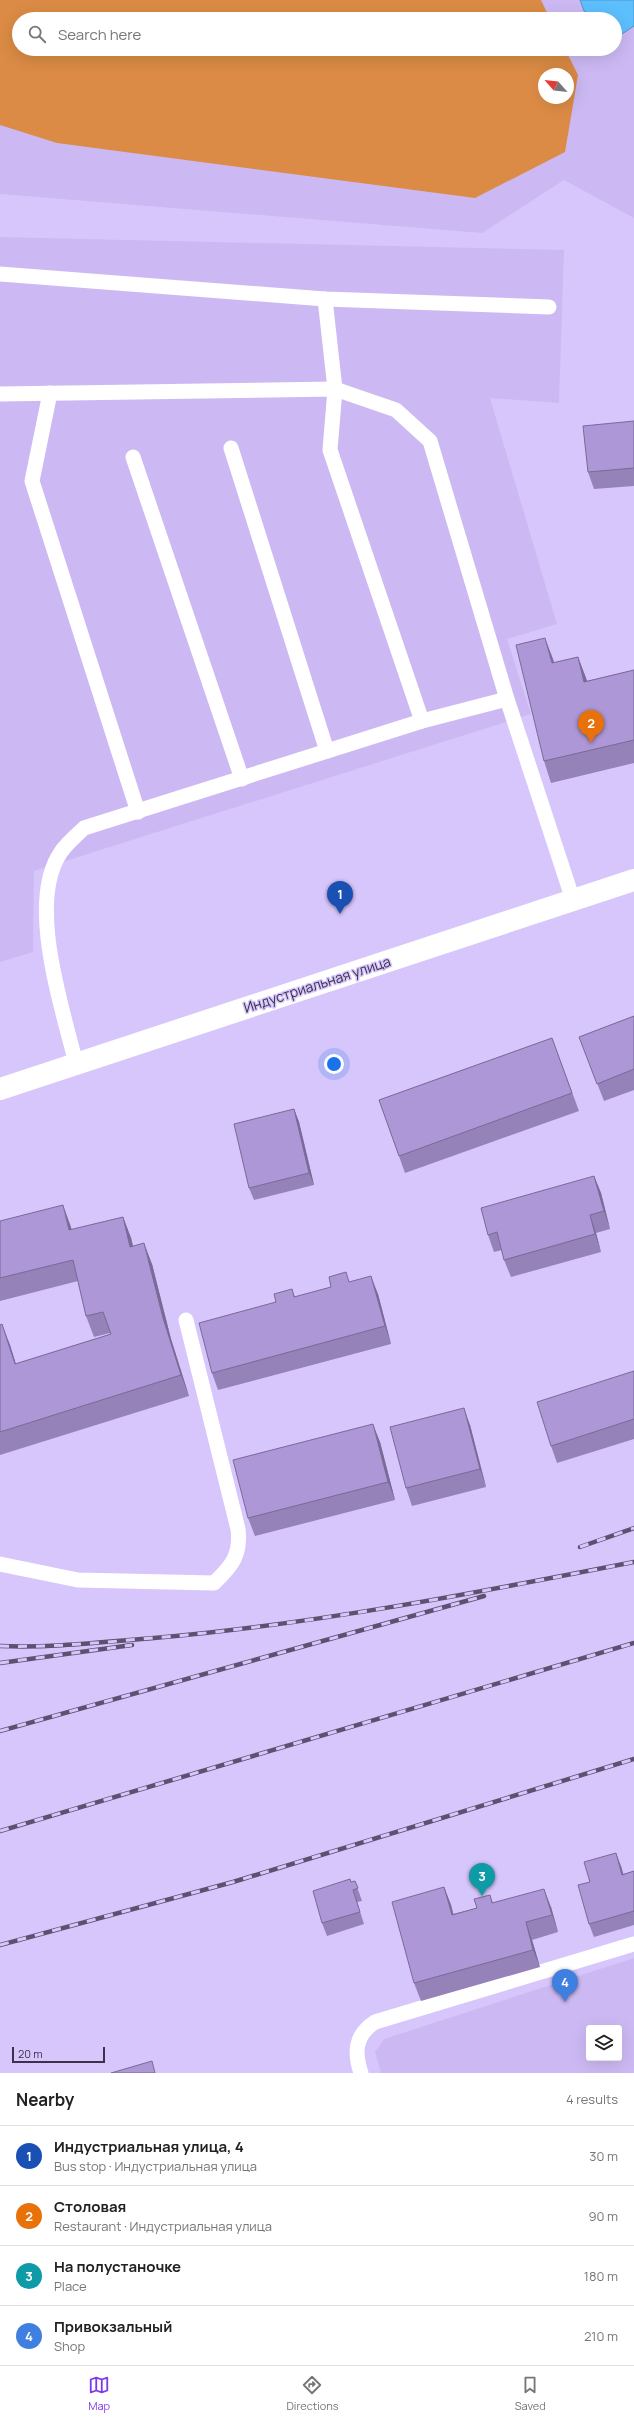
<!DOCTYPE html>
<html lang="en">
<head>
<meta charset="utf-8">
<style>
	body { margin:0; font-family:Manrope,sans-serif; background:#f2f2f2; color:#222 }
	.controls { position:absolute; right:12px; bottom:12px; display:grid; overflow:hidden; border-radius:4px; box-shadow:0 4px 16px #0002 }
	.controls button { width:36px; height:36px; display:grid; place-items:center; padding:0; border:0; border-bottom:1px solid #e0e0e0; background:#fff; color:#222; font:20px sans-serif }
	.compass { position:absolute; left:538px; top:68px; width:36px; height:36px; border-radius:50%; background:#fff; box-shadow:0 4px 16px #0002; rotate:297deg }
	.scale { position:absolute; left:12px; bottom:10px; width:93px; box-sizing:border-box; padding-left:4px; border:2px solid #3a314b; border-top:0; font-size:11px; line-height:14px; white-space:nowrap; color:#3a314b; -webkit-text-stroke:3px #d7c6fb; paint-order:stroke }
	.you { position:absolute; left:334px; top:1064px; width:14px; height:14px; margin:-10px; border:3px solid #fff; border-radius:50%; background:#1a73e8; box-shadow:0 0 0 6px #1a73e833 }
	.badge { display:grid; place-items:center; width:26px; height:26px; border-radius:50%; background:#7c3aed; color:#fff; font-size:13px; font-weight:700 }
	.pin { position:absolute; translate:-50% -33px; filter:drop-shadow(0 1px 2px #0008) }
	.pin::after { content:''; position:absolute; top:21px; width:14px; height:12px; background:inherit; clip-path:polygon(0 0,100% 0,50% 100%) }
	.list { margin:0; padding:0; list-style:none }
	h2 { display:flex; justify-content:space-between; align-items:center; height:52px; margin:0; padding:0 16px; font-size:17px }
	h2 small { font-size:13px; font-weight:400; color:#767676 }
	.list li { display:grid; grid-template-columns:26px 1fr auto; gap:12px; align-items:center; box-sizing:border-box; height:60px; padding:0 16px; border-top:1px solid #e0e0e0 }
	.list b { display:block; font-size:15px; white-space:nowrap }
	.list p { margin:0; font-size:13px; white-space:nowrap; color:#767676 }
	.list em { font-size:13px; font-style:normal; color:#767676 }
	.icon { flex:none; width:22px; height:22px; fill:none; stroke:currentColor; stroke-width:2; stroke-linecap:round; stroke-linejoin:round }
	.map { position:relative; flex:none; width:634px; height:2073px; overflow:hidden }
	.search { position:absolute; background:#fff; box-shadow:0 4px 16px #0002; left:12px; right:12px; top:12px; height:44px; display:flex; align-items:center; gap:10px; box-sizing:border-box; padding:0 14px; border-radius:22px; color:#767676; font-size:15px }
	.sheet { height:292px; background:#fff }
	nav { display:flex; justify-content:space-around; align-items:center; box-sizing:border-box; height:56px; border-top:1px solid #e0e0e0; background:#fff; font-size:11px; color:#767676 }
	nav a { display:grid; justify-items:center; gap:2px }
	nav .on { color:#7c3aed }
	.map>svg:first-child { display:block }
	.built { fill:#ccb9f3; fill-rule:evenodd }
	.forest { fill:#db8b45; fill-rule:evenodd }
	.water { fill:#5dbffe; stroke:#5294c8 }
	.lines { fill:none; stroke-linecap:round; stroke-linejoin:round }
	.lane { stroke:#fff; stroke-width:15 }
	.primary { stroke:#fff; stroke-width:22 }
	.rail-casing { stroke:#5c5171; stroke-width:4.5 }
	.rail { stroke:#d7c6fb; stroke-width:3; stroke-dasharray:9; stroke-linecap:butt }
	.wall { fill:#9582b8 }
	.shaded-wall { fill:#796a96 }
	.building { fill:#ad97d6; stroke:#796a96 }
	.labels { text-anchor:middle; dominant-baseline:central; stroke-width:3; stroke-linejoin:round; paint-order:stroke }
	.street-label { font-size:14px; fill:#3a314b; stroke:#d7c6fb }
</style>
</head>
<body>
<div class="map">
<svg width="634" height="2073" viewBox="0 0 634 2073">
	<rect width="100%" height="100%" fill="#d7c6fb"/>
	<!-- built -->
	<g class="built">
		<path d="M 0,0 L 634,0 L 634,218 L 564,180 L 482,233 L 0,194 ZM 19,19 L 615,19 L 615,49 L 19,49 ZM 544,74 L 568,74 L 568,98 L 544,98 Z"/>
		<path d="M 0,237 L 564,250 L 559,403 L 490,398 L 557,624 L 507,639 L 531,714 L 34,871 L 33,952 L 0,962 Z"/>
		<path d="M 634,1958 L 634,2073 L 381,2073 L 375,2052 L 384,2039 ZM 589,2028 L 619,2028 L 619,2058 L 589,2058 Z"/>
	</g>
	<!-- forest -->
	<path class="forest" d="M 0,0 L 541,0 L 550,19 L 19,19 L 19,49 L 565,49 L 578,75 L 565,152 L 475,198 L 57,143 L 0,125 ZM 544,74 L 568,74 L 568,98 L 544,98 Z"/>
	<!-- water -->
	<path class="water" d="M 580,0 L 634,0 L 634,26 L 622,34 L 615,30 L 615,19 L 597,19 L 584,11 Z"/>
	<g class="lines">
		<!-- lane -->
		<g class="lane">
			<path d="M 0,274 L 325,299 L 549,307"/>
			<path d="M 325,299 L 335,389 L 330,450 L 422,721"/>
			<path d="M 50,393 L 32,481 L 138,812"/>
			<path d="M 0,394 L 335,389 L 396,410 L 430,441 L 507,699 L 573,900"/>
			<path d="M 231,448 L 327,751"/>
			<path d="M 133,457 L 242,779"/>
			<path d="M 76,1064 C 63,1009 26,902 61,852 C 67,843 77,835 84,828 L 422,721 L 507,699"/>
			<path d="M 0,1564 L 78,1580 L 214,1583 C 232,1566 241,1555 238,1529 L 186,1320"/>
			<path d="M 361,2073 C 354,2052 355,2035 375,2022 L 634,1944"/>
		</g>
		<!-- primary -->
		<path class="primary" d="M 0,1089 L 634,880"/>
		<!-- rail casing -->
		<g class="rail-casing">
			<g id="rail">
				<path d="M 580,1547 L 634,1528"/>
				<path d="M 0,1646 C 52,1648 103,1642 154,1638 C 316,1624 475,1593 634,1562"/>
				<path d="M 0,1663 L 132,1645"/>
				<path d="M 0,1731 L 484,1596"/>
				<path d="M 0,1831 L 634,1643"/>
				<path d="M 0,1945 L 233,1882 L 634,1759"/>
			</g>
		</g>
		<!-- rail -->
		<use href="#rail" class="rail"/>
	</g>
	<!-- wall -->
	<g class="wall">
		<path d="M 634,421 L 634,486 L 594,489 L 588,472 Z"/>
		<path d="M 578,657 L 587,681 L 634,670 L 634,763 L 551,783 L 544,761 L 553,659 L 554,663 Z"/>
		<path d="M 634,1016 L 634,1090 L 604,1101 L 579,1037 Z"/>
		<path d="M 552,1038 L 579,1111 L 405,1173 L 379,1100 Z"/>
		<path d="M 294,1109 L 299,1122 L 314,1185 L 254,1200 L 249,1188 Z"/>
		<path d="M 594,1176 L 601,1193 L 610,1229 L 596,1233 L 601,1252 L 511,1277 L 504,1260 L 502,1250 L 494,1252 L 488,1235 Z"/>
		<path d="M 123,1217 L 131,1238 L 133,1246 L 152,1264 L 171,1339 L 189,1396 L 0,1455 L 0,1325 L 10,1345 L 16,1364 L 111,1334 L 110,1333 L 94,1337 L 86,1316 L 78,1281 L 0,1301 L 0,1221 L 71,1227 L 71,1230 Z"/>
		<path d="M 350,1282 L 378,1294 L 391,1344 L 218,1390 L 212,1373 L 276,1302 L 292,1289 L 295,1297 Z"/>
		<path d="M 634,1371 L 634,1439 L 557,1463 L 551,1446 Z"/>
		<path d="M 470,1425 L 486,1487 L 412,1506 L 406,1488 Z"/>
		<path d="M 380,1442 L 395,1500 L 255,1536 L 248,1518 Z"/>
		<path d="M 621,1866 L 623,1874 L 634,1871 L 634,1925 L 594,1937 L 589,1924 Z"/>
		<path d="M 355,1881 L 362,1901 L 357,1902 L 364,1924 L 327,1936 L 322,1923 L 351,1882 Z"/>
		<path d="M 444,1887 L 451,1905 L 453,1914 L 477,1908 L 490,1895 L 493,1903 L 551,1907 L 558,1932 L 532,1940 L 540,1967 L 421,2001 L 414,1983 Z"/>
	</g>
	<!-- shaded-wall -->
	<g class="shaded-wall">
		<path d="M 545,638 L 553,659 L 559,685 L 552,663 Z"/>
		<path d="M 578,657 L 586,678 L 592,703 L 584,682 Z"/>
		<path d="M 294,1109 L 299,1122 L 314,1185 L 309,1173 Z"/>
		<path d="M 594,1176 L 601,1193 L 610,1229 L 604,1211 Z"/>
		<path d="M 63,1205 L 71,1227 L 77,1252 L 69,1230 Z"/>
		<path d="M 590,1215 L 596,1233 L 601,1252 L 595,1234 Z"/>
		<path d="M 123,1217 L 131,1238 L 138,1268 L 130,1247 Z"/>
		<path d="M 144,1243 L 152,1264 L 171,1339 L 189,1396 L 181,1375 L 163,1318 Z"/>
		<path d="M 371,1276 L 378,1294 L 391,1344 L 385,1326 Z"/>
		<path d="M 2,1324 L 10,1345 L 22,1385 L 15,1364 Z"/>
		<path d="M 464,1408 L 470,1425 L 486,1487 L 480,1469 Z"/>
		<path d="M 373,1424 L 380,1442 L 395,1500 L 388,1482 Z"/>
		<path d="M 616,1853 L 621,1866 L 627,1887 L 622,1875 Z"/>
		<path d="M 444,1887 L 451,1905 L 458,1932 L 452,1915 Z"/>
		<path d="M 544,1889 L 551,1907 L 558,1932 L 552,1915 Z"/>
		<path d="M 526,1922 L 532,1940 L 540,1967 L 533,1950 Z"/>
	</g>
	<!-- building -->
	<g class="building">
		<path d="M 634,421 L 634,468 L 588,472 L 583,426 Z"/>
		<path d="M 545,638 L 552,663 L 578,657 L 584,682 L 634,670 L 634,740 L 544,761 L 516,645 Z"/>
		<path d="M 634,1016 L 634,1069 L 597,1084 L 579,1037 Z"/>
		<path d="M 552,1038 L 572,1093 L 399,1156 L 379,1100 Z"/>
		<path d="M 294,1109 L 309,1173 L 249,1188 L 234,1124 Z"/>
		<path d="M 594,1176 L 604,1211 L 590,1215 L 595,1234 L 504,1260 L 497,1232 L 488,1235 L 481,1208 Z"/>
		<path d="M 63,1205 L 69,1230 L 123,1217 L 130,1247 L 144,1243 L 163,1318 L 181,1375 L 0,1432 L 0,1325 L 2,1324 L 15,1364 L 111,1334 L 103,1312 L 86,1316 L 73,1260 L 0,1278 L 0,1221 Z"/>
		<path d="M 346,1272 L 349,1282 L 371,1276 L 385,1326 L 212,1373 L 199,1323 L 276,1302 L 274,1294 L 292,1289 L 294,1297 L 331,1287 L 329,1277 Z"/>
		<path d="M 634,1371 L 634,1419 L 551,1446 L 537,1402 Z"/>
		<path d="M 464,1408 L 480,1469 L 406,1488 L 390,1427 Z"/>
		<path d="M 373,1424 L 388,1482 L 248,1518 L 233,1460 Z"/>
		<path d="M 616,1853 L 622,1875 L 634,1871 L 634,1911 L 589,1924 L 578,1885 L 590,1882 L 584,1862 Z"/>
		<path d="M 350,1879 L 351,1882 L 355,1881 L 358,1888 L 353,1890 L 360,1912 L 322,1923 L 313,1891 Z"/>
		<path d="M 444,1887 L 452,1915 L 477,1908 L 474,1899 L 490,1895 L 492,1903 L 544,1889 L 552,1915 L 526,1922 L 533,1950 L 414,1983 L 392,1902 Z"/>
		<path d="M 152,2061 L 155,2073 L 111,2073 Z"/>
	</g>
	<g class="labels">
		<!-- street labels -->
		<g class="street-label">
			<text transform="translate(317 984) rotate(-18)">Индустриальная улица</text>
		</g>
	</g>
</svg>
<div class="controls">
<button><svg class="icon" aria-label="layers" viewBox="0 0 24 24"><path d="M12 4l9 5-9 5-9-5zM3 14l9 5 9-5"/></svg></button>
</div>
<svg class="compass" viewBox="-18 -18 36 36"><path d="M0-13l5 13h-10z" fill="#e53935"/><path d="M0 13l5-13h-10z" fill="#767676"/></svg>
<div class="scale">20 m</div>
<div class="you"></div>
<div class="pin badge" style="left:340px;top:914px;background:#1a4fb4">1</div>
<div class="pin badge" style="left:591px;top:743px;background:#e8710a">2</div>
<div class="pin badge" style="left:482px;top:1896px;background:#0f9aa8">3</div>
<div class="pin badge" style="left:565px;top:2002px;background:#3f7fe0">4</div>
<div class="search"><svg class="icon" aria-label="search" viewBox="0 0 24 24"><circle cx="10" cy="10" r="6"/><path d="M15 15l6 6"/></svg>Search here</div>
</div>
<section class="sheet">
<h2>Nearby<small>4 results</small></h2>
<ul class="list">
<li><span class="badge" style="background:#1a4fb4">1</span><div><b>Индустриальная улица, 4</b><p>Bus stop · Индустриальная улица</p></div><em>30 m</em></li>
<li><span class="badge" style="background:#e8710a">2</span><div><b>Столовая</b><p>Restaurant · Индустриальная улица</p></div><em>90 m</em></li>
<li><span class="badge" style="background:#0f9aa8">3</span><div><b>На полустаночке</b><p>Place</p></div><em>180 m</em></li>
<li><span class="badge" style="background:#3f7fe0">4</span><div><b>Привокзальный</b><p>Shop</p></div><em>210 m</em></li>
</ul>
</section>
<nav>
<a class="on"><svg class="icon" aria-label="map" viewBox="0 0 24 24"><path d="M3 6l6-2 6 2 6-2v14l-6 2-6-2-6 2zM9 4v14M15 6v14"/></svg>Map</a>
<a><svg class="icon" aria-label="directions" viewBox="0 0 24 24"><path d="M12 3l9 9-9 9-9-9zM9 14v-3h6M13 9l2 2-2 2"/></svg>Directions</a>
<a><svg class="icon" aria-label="saved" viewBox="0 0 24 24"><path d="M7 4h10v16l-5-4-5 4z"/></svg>Saved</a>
</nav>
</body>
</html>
